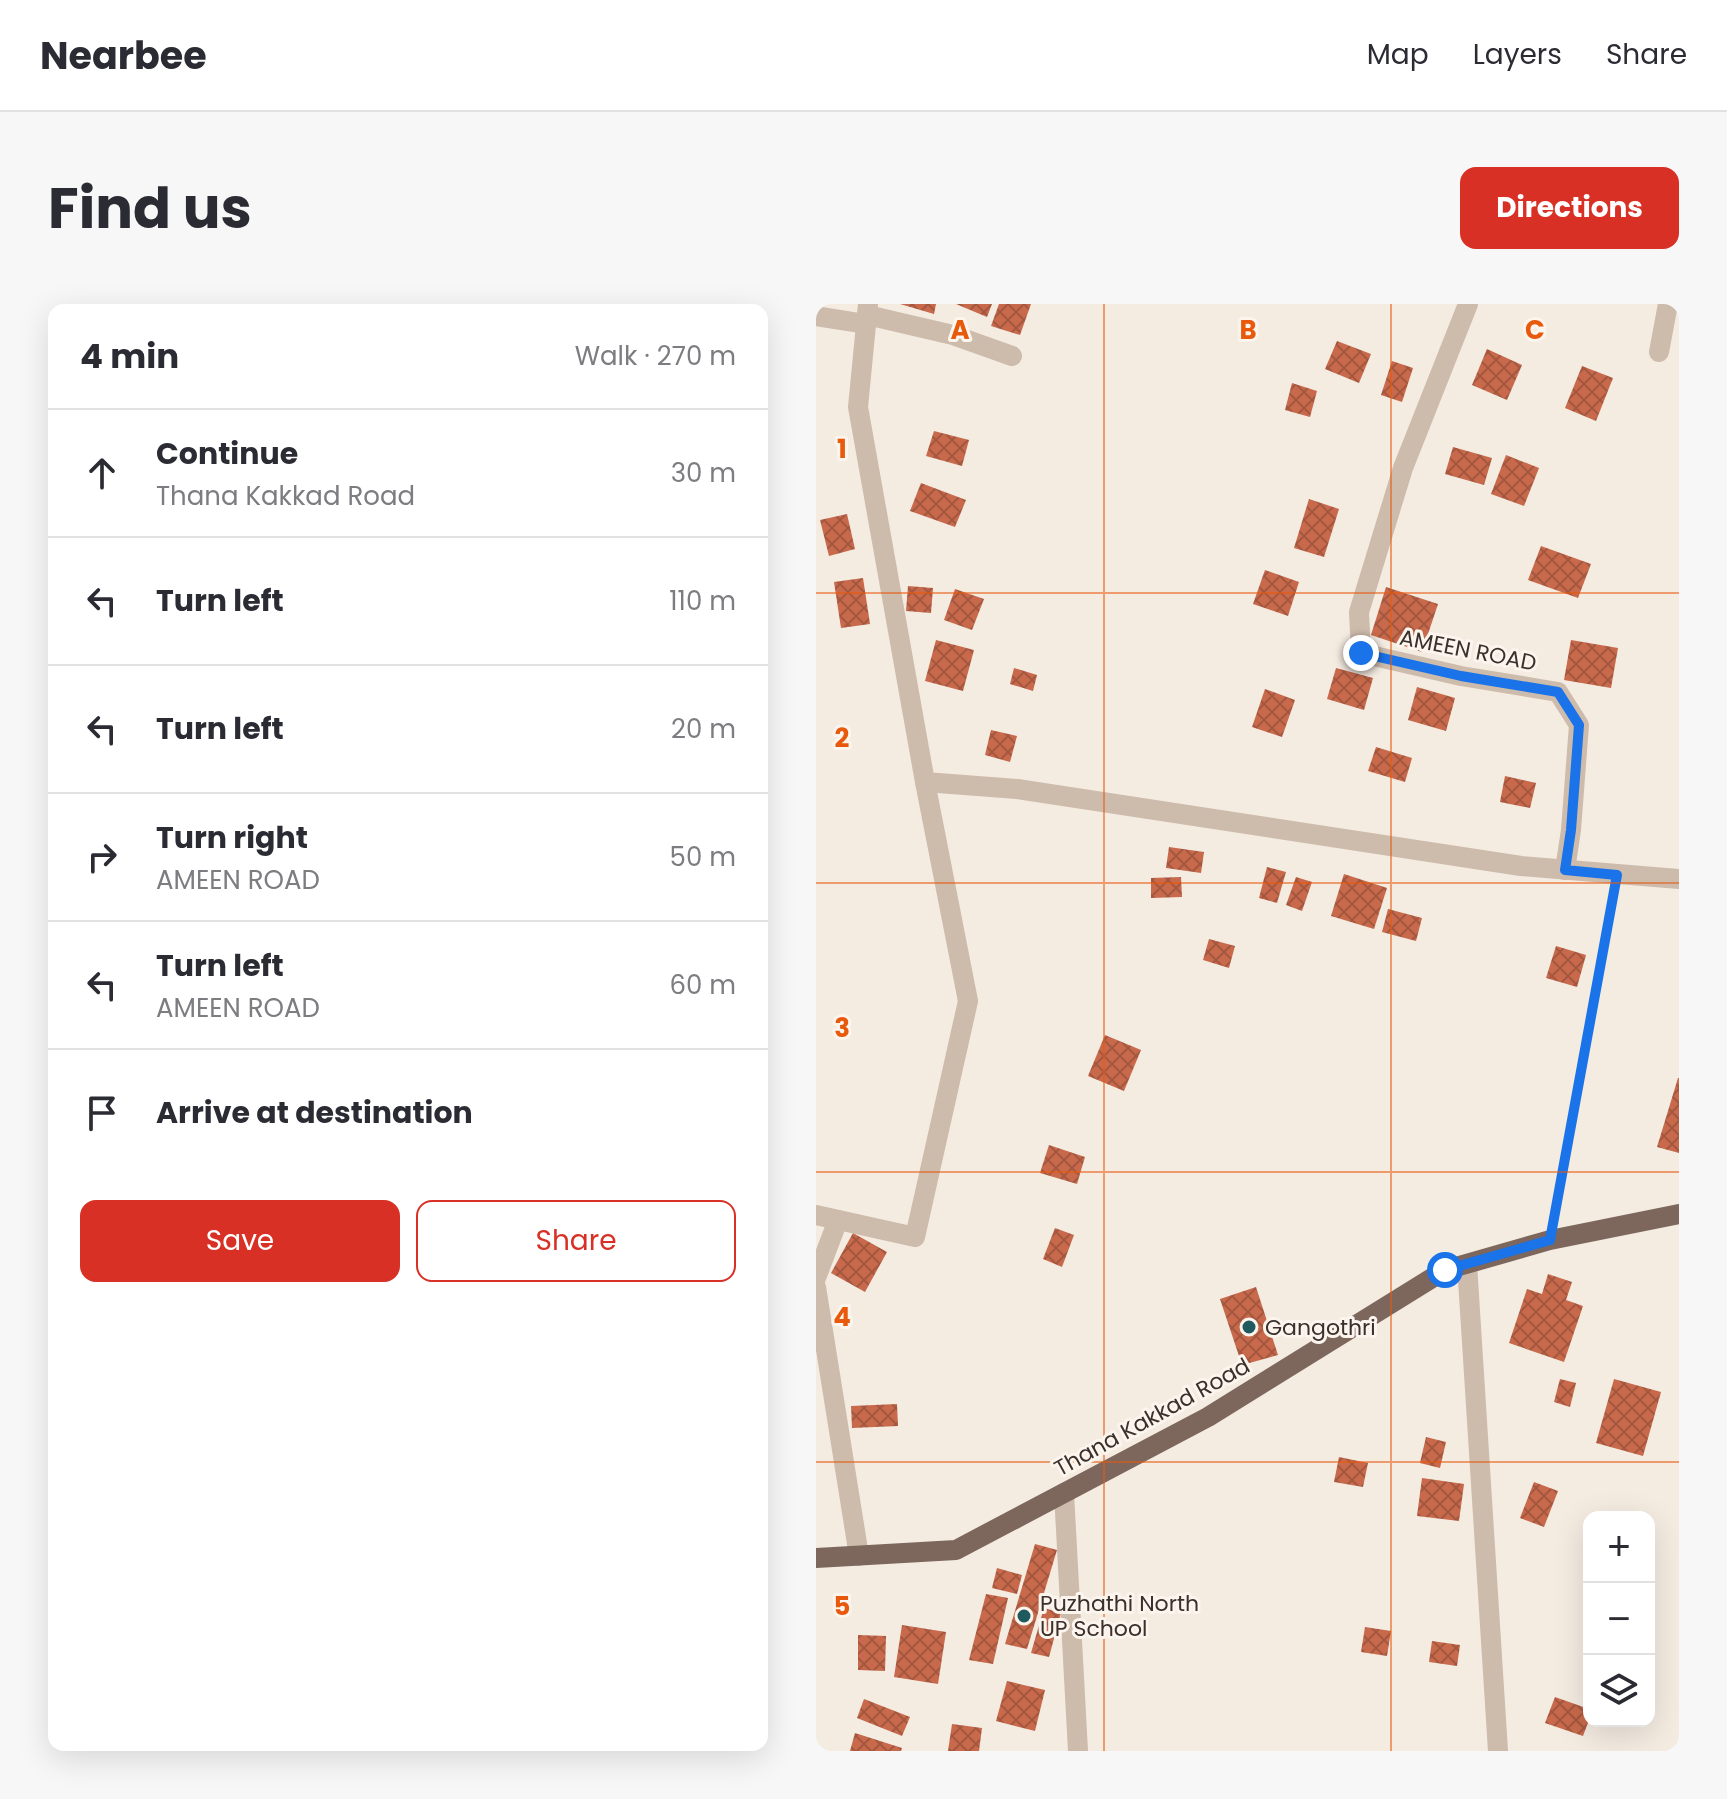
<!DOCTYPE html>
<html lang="en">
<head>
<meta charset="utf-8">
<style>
	body { margin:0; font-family:Poppins,sans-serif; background:#f7f7f7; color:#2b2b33 }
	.controls { position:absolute; right:24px; bottom:24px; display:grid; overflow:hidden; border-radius:16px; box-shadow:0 8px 32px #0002 }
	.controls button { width:72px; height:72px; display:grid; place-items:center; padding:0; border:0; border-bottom:2px solid #e1e1e2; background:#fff; color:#2b2b33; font:40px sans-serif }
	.stop { position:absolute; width:24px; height:24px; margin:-18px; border:6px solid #1a73e8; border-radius:50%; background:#fff }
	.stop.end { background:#1a73e8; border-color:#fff; box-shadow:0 2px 8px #0008 }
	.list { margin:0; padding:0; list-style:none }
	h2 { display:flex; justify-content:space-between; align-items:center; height:104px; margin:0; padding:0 32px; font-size:34px }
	h2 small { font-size:26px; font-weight:400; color:#7c7c81 }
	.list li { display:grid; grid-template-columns:52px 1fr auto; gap:24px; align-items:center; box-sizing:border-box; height:128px; padding:0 32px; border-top:2px solid #e1e1e2 }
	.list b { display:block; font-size:30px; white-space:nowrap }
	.list p { margin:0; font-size:26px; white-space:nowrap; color:#7c7c81 }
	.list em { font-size:26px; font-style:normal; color:#7c7c81 }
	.actions { display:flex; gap:16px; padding:24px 32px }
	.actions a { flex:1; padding:18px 0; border:2px solid #d93025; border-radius:16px; text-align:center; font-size:28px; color:#d93025 }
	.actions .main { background:#d93025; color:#fff }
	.icon { flex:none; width:44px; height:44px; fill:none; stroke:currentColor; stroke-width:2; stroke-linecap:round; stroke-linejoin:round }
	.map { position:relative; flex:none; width:863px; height:1447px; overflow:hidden; border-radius:16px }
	header { display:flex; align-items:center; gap:48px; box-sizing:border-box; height:112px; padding:0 40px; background:#fff; border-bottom:2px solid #e1e1e2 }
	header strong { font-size:38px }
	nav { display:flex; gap:44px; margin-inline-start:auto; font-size:28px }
	.intro { display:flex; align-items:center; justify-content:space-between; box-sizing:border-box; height:192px; padding:0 48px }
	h1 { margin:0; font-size:56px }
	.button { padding:20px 36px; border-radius:16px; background:#d93025; color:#fff; font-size:28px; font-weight:700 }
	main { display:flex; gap:48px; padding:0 48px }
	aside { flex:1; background:#fff; border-radius:16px; box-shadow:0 8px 32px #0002 }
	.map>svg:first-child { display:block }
	.building { fill:url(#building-cross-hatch) }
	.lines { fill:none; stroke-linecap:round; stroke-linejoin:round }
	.path { stroke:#b9a596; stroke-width:4; stroke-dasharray:4 4; stroke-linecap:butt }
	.minor { stroke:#cdbbac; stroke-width:20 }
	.major { stroke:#7d675c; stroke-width:20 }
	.route { stroke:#1a73e8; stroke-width:10 }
	.grid { fill:none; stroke:#e8590c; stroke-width:2; stroke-opacity:0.55 }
	.poi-dot { fill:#1f5a5e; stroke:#fbf5ee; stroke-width:3 }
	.labels { text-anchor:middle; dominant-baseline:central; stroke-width:6; stroke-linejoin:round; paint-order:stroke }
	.street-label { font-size:22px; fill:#3b302b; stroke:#fbf5ee }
	.poi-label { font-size:22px; fill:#3b302b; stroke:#fbf5ee; text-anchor:start }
	.grid-label { font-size:26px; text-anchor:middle; font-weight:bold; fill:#e8590c; stroke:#fbf5ee; stroke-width:6; stroke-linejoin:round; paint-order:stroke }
</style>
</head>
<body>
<header>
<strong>Nearbee</strong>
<nav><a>Map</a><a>Layers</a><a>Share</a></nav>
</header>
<div class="intro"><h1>Find us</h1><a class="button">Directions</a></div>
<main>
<aside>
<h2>4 min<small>Walk · 270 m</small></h2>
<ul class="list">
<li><svg class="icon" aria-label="ahead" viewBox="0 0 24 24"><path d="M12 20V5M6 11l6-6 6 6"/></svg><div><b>Continue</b><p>Thana Kakkad Road</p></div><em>30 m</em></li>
<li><svg class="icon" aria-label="left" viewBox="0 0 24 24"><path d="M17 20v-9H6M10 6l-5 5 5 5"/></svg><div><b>Turn left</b></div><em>110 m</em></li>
<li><svg class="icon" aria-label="left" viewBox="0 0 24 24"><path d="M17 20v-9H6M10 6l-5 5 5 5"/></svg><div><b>Turn left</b></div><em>20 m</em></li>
<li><svg class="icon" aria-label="right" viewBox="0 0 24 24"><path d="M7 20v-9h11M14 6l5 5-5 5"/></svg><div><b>Turn right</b><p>AMEEN ROAD</p></div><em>50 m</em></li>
<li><svg class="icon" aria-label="left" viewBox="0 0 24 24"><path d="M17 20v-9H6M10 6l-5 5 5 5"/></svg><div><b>Turn left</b><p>AMEEN ROAD</p></div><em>60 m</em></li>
<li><svg class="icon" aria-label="arrive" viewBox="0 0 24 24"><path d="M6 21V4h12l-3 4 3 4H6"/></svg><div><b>Arrive at destination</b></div></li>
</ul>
<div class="actions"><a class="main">Save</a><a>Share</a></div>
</aside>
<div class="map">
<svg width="863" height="1447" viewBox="0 0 863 1447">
	<defs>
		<pattern id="building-cross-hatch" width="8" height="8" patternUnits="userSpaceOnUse" patternTransform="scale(2)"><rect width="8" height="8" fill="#c8694b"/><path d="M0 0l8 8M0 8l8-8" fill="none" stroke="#a4573f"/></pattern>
	</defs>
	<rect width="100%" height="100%" fill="#f4ebe1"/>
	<!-- building -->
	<g class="building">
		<path d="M 84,0 L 120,0 L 118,10 Z"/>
		<path d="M 140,0 L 176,0 L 171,13 Z"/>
		<path d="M 183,0 L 215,0 L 204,31 L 175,22 Z"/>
		<path d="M 521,37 L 555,50 L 543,79 L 509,65 Z"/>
		<path d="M 671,45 L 706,61 L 691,96 L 656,81 Z"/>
		<path d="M 576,57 L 597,64 L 586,98 L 565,91 Z"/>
		<path d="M 766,62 L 797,74 L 780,117 L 749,104 Z"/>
		<path d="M 476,79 L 501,87 L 494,113 L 469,106 Z"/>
		<path d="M 118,127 L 153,136 L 146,162 L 110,152 Z"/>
		<path d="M 637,143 L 676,154 L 668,181 L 629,170 Z"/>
		<path d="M 690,151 L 723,164 L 708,202 L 675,190 Z"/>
		<path d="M 105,179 L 150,196 L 139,223 L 94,207 Z"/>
		<path d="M 493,195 L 523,205 L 508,253 L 478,244 Z"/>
		<path d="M 31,210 L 39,245 L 13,252 L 4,216 Z"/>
		<path d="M 725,242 L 775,260 L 762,294 L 712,276 Z"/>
		<path d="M 449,266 L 483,278 L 472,312 L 437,300 Z"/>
		<path d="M 47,274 L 54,320 L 25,324 L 18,278 Z"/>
		<path d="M 92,282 L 117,284 L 115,309 L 90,307 Z"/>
		<path d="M 570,283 L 622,300 L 606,348 L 555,331 Z"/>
		<path d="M 139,285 L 168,295 L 156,326 L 128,316 Z"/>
		<path d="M 120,336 L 158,346 L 147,387 L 109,377 Z"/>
		<path d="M 755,336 L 802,344 L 795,384 L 748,376 Z"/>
		<path d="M 198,364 L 221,371 L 217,387 L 194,380 Z"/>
		<path d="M 520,364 L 557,374 L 548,406 L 511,395 Z"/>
		<path d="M 601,383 L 639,394 L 630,427 L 592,416 Z"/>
		<path d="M 449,385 L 479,396 L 466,433 L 436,423 Z"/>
		<path d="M 175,426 L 201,432 L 194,458 L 169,451 Z"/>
		<path d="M 560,443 L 596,454 L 589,478 L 552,467 Z"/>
		<path d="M 689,472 L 720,479 L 714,504 L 684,498 Z"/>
		<path d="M 353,543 L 388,548 L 385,569 L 350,564 Z"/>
		<path d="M 451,563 L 470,568 L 461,599 L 443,594 Z"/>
		<path d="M 528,570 L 571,584 L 558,625 L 515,612 Z"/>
		<path d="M 365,573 L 366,593 L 335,594 L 335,574 Z"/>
		<path d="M 480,573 L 496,578 L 486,607 L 470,601 Z"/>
		<path d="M 572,605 L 606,614 L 600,637 L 566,628 Z"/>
		<path d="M 393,635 L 419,642 L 413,664 L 387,656 Z"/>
		<path d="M 740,642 L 770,651 L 761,683 L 730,674 Z"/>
		<path d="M 289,731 L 325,746 L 308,787 L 272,772 Z"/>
		<path d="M 862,774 L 863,774 L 863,849 L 841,843 Z"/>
		<path d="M 233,841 L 269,853 L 261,880 L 224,869 Z"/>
		<path d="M 239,924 L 258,931 L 246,963 L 227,955 Z"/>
		<path d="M 37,929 L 71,948 L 49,988 L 15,969 Z"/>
		<path d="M 732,970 L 756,978 L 750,996 L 767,1002 L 748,1058 L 693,1039 L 711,985 L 726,990 Z"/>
		<path d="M 440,983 L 462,1051 L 426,1061 L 404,995 Z"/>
		<path d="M 744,1075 L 760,1079 L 754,1103 L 738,1098 Z"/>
		<path d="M 798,1075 L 845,1088 L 827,1152 L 780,1139 Z"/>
		<path d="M 81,1100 L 82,1122 L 36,1124 L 35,1102 Z"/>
		<path d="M 610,1133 L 630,1138 L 624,1164 L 604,1159 Z"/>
		<path d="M 523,1153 L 552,1159 L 547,1183 L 518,1178 Z"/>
		<path d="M 606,1174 L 648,1180 L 643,1217 L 601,1212 Z"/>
		<path d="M 718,1178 L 742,1187 L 728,1223 L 704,1214 Z"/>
		<path d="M 219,1240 L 241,1246 L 211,1345 L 189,1340 Z"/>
		<path d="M 181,1264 L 206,1271 L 201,1290 L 176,1284 Z"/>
		<path d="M 170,1290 L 192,1294 L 177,1360 L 153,1356 Z"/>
		<path d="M 228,1304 L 245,1309 L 233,1353 L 215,1349 Z"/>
		<path d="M 86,1321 L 130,1328 L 122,1380 L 78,1373 Z"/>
		<path d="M 549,1323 L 575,1327 L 571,1352 L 545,1348 Z"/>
		<path d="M 42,1331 L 70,1332 L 69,1367 L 42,1366 Z"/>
		<path d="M 616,1337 L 644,1341 L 641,1362 L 613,1358 Z"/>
		<path d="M 191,1377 L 229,1386 L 219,1427 L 180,1417 Z"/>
		<path d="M 739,1393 L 773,1405 L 773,1416 L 767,1432 L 729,1419 Z"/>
		<path d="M 48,1395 L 94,1413 L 86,1432 L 41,1414 Z"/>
		<path d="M 136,1420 L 166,1424 L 163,1447 L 132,1447 Z"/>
		<path d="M 39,1429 L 86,1444 L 85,1447 L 34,1447 Z"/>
	</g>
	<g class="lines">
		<!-- path -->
		<path class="path" d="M 738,914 L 798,588"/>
		<!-- minor -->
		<g class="minor">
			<path d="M 52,0 L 42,103 L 109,478 L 201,485 L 705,562 L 863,575"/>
			<path d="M 652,0 L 587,164 L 543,308 L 545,349 L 645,372 L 742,388 L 763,421 L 755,526 L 749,566"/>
			<path d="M 51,11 L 137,31 L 196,52"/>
			<path d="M 0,12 L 50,20"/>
			<path d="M 843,48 L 852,0"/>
			<path d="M 0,911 L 99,933 L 152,697 L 109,478"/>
			<path d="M 651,960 L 682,1447"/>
			<path d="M 0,974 L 22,916"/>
			<path d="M 0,983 L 43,1252"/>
			<path d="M 248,1189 L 262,1447"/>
		</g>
		<!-- major -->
		<path class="major" d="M 0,1254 L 140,1246 L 392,1113 L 629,966 L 734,936 L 863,910"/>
	</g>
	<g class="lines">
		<!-- route -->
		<path class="route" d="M 545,349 L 645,372 L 742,388 L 763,421 L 755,526 L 749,566 L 801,571 L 734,936 L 629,966"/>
	</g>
	<!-- grid -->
	<path class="grid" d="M 288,0 L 288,1447M 575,0 L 575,1447M 0,289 L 863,289M 0,579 L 863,579M 0,868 L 863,868M 0,1158 L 863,1158"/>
	<!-- markers -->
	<g class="poi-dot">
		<circle cx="433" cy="1023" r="8"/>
		<circle cx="208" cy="1312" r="8"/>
	</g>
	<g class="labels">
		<!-- street labels -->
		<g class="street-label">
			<text transform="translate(652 346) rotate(11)">AMEEN ROAD</text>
			<text transform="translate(336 1113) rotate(-29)">Thana Kakkad Road</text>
		</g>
		<!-- poi labels -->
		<g class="poi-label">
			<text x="449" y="1023">Gangothri</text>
			<text x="224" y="1299">Puzhathi North<tspan x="224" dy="25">UP School</tspan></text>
		</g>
	</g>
	<g class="grid-label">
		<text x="144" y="35">A</text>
		<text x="432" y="35">B</text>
		<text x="719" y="35">C</text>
		<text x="26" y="154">1</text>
		<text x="26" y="443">2</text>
		<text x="26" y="733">3</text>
		<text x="26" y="1022">4</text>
		<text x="26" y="1311">5</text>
	</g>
</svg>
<div class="controls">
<button>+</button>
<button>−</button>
<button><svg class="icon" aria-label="layers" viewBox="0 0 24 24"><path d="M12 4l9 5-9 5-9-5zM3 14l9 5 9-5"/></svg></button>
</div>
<div class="stop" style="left:629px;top:966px"></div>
<div class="stop end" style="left:545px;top:349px"></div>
</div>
</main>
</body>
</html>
